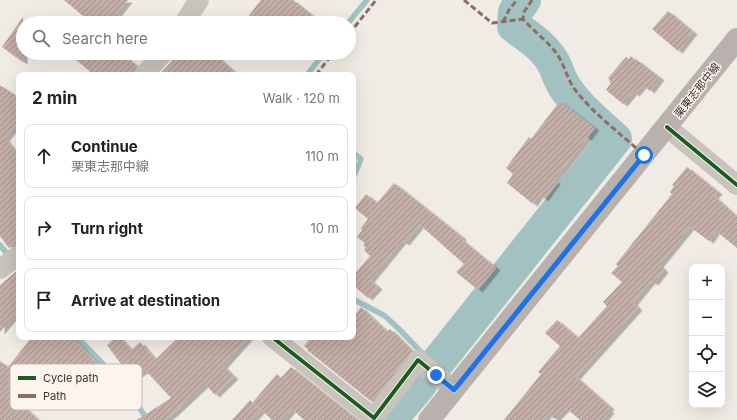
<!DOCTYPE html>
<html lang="en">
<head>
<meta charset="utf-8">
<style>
	body { margin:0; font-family:Inter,"Noto Sans JP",sans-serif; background:#f6f6f6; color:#222 }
	.controls { position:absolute; right:12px; bottom:12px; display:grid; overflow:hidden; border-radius:8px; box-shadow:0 4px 16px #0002 }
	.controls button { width:36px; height:36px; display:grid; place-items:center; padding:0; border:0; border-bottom:1px solid #e0e0e0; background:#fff; color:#222; font:20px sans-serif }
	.stop { position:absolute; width:12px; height:12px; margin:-9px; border:3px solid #1a73e8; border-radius:50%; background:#fff }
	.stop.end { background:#1a73e8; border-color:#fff; box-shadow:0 1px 4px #0008 }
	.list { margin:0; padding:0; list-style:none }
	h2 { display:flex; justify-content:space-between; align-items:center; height:52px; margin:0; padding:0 16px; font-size:17px }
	h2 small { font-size:13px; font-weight:400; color:#767676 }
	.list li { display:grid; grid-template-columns:26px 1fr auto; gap:12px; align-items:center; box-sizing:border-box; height:64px; margin:0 8px 8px; padding:0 8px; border:1px solid #e0e0e0; border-radius:8px }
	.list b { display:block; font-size:15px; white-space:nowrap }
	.list p { margin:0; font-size:13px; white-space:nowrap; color:#767676 }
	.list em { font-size:13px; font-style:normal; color:#767676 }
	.icon { flex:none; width:22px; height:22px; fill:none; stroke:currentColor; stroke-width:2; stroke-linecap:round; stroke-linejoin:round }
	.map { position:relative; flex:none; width:737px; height:420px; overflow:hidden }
	.search { position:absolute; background:#fff; box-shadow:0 4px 16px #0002; left:16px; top:16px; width:340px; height:44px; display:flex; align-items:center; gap:10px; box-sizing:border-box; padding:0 14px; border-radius:22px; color:#767676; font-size:15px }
	.panel { position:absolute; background:#fff; box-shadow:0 4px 16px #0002; left:16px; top:72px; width:340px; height:268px; border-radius:8px }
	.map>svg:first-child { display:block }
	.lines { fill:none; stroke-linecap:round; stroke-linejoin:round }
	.stream { stroke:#a1c2c1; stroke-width:5.5 }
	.river { stroke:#a1c2c1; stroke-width:34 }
	.building { fill:url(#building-hatch); filter:url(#shadow) }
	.street { stroke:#c9c3be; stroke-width:20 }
	.primary { stroke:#b8b1ad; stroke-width:22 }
	.quiet { stroke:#8d6e63; stroke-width:3; stroke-dasharray:6 3; stroke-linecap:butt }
	.cycleway-casing { stroke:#fbf5ee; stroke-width:6 }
	.cycleway { stroke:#1b5e20; stroke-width:4 }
	.route { stroke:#1a73e8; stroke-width:5 }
	.labels { text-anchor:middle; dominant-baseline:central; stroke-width:3; stroke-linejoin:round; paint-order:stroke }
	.street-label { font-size:11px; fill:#3b302b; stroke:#fbf5ee }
	.key { fill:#fbf5ee; stroke:#c1bab4; stroke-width:1 }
	.key-label { font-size:11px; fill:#3b302b }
</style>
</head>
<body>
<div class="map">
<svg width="737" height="420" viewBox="0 0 737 420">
	<defs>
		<pattern id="building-hatch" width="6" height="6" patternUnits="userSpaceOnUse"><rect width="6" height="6" fill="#c3afa7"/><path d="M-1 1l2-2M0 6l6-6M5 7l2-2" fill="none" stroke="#a08f88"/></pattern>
		<filter id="shadow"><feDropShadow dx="4.5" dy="2.5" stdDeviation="0" flood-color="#0004"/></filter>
	</defs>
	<rect width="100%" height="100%" fill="#f0ebe5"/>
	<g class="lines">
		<!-- stream -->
		<g class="stream">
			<path d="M 348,23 L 367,0"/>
			<path d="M 307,75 L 324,53"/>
			<path d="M 353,153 L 361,159 L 353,178"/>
			<path d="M 0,245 L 7,254"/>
			<path d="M 353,299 L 385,316 L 399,329 L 423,354"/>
			<path d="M 77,337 L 130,392 L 147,420"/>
		</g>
		<!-- river -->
		<g class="river">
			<path d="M 433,368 L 615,139 C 598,124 579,108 566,89 C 560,81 558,72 554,64 C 545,47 529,37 514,26 L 515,12 L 524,0"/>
			<path d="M 390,420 L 421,383"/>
		</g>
	</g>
	<!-- building -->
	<g class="building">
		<path d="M 64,0 L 128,0 L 117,14 L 128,23 L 77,23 L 83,16 Z"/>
		<path d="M 261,0 L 293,0 L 322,23 L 243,23 Z"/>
		<path d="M 668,11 L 693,32 L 678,51 L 652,29 Z"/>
		<path d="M 23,17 L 23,62 L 2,47 Z"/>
		<path d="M 68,53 L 121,53 L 137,66 L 133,75 L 94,75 Z"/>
		<path d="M 174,53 L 213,53 L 238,75 L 159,75 L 172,61 Z"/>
		<path d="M 631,56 L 636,61 L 637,60 L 660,78 L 650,91 L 643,85 L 635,94 L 633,92 L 623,104 L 606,90 L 611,83 L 609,82 L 610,80 L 608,78 L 626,57 L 629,59 Z"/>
		<path d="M 0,85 L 19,98 L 19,121 L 5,139 L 19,157 L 19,241 L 9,248 L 0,236 Z"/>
		<path d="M 560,101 L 595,128 L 554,180 L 556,182 L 544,199 L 539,195 L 533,204 L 507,183 L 513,174 L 506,168 L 529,137 L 531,139 Z"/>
		<path d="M 687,167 L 718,192 L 714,196 L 737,217 L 737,248 L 716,231 L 709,241 L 690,227 L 659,265 L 664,270 L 654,283 L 651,281 L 633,303 L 638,308 L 576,377 L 610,407 L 608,409 L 610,411 L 602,420 L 580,420 L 566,408 L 555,419 L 548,414 L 543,420 L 504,420 L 541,374 L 538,372 L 560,346 L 545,333 L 557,320 L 578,338 L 607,306 L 603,302 L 622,282 L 611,273 L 618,266 L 616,264 L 672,194 L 670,192 L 674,186 L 672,185 Z"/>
		<path d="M 394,183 L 462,237 L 461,239 L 496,268 L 478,290 L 456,272 L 464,264 L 420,225 L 405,243 L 402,241 L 370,280 L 378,287 L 368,298 L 353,285 L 353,276 L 370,256 L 364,250 L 366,247 L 363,245 L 365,243 L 357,237 L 362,230 L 361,228 L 368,219 L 355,208 L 366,194 L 377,203 Z"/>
		<path d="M 19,269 L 19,310 L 0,332 L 0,285 Z"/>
		<path d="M 361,307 L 387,332 L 390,329 L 412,351 L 372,402 L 307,350 L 308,349 L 304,346 L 311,337 L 353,337 L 353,318 Z"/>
		<path d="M 32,337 L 72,337 L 101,368 L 76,392 L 56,370 L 23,406 L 38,420 L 0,420 L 0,361 L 8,367 Z"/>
		<path d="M 116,337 L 119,337 L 131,350 L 140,342 L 155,360 L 179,337 L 249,337 L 223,366 L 234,377 L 215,395 L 205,384 L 173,414 L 165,420 L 137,420 L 171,398 L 145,370 L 132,379 L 107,345 Z"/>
		<path d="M 291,367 L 358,420 L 304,420 L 292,409 L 283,420 L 272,420 L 253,402 L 277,374 L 281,378 Z"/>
		<path d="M 250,400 L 261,410 L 252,420 L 232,420 Z"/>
	</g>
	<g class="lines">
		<!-- street -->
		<g class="street">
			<path d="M 184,23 L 199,0"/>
			<path d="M 144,75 L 163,53"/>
			<path d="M 667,127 L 737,185"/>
			<path d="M 0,269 L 19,255"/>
			<path d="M 272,337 L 374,418 L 418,360 L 454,390"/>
		</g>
		<!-- primary -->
		<path class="primary" d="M 429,420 L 737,39"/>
		<!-- quiet -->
		<g class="quiet">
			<path d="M 464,0 L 492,23 L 523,19"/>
			<path d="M 532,0 L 524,12 L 523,19 C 535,33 551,43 560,59 C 565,68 568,79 573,87 C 592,113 621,134 644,155"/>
			<path d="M 503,22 L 509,10 L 517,0"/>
			<path d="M 349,34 L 376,0"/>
			<path d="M 316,75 L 333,53"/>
		</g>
		<!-- cycleway casing -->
		<g class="cycleway-casing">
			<g id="cycleway">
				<path d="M 667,127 L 737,185"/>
				<path d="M 272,337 L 374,418 L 418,360 L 454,390"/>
			</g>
		</g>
		<!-- cycleway -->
		<use href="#cycleway" class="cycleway"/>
	</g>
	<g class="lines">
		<!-- route -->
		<path class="route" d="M 436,375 L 454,390 L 644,155"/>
	</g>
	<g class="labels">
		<!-- street labels -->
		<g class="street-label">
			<text transform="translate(697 90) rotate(-52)">栗東志那中線</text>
		</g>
	</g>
	<!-- legend -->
	<rect x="10" y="364" width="132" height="46" rx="6" class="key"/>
	<rect x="18" y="376" width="18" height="4" fill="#1b5e20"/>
	<rect x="18" y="394" width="18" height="4" fill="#8d6e63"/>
	<g class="key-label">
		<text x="43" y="382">Cycle path</text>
		<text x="43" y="400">Path</text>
	</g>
</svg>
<div class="controls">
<button>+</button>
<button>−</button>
<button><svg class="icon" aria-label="locate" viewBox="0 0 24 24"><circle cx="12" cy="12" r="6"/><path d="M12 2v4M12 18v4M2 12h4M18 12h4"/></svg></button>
<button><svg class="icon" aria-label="layers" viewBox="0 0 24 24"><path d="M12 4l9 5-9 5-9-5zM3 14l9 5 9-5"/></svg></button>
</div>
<div class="stop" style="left:644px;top:155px"></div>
<div class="stop end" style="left:436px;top:375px"></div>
<div class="search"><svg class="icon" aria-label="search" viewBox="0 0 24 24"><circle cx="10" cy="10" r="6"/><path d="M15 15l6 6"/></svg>Search here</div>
<section class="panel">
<h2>2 min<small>Walk · 120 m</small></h2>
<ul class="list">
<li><svg class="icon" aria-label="ahead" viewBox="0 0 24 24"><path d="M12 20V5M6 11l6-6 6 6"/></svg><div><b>Continue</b><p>栗東志那中線</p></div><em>110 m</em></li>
<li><svg class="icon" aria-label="right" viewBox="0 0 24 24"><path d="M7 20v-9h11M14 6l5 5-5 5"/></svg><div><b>Turn right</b></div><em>10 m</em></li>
<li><svg class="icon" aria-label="arrive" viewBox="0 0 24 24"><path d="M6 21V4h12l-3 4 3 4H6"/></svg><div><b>Arrive at destination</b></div></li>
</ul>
</section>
</div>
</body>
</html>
